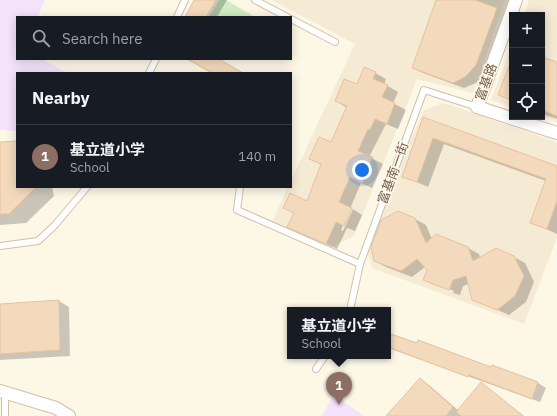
<!DOCTYPE html>
<html lang="en">
<head>
<meta charset="utf-8">
<style>
	body { margin:0; font-family:"IBM Plex Sans","Noto Sans SC",sans-serif; background:#20242c; color:#f1f3f6 }
	.controls { position:absolute; right:12px; top:12px; display:grid; overflow:hidden; border-radius:0px; box-shadow:0 2px 10px #0003 }
	.controls button { width:36px; height:36px; display:grid; place-items:center; padding:0; border:0; border-bottom:1px solid #363941; background:#171b24; color:#f1f3f6; font:20px sans-serif }
	.you { position:absolute; left:362px; top:170px; width:14px; height:14px; margin:-10px; border:3px solid #fff; border-radius:50%; background:#1a73e8; box-shadow:0 0 0 6px #1a73e833 }
	.badge { display:grid; place-items:center; width:26px; height:26px; border-radius:50%; background:#0b8043; color:#fff; font-size:13px; font-weight:700 }
	.pin { position:absolute; translate:-50% -33px; filter:drop-shadow(0 1px 2px #0008) }
	.pin::after { content:''; position:absolute; top:21px; width:14px; height:12px; background:inherit; clip-path:polygon(0 0,100% 0,50% 100%) }
	.popup { position:absolute; left:287px; top:307px; width:104px; height:52px; box-sizing:border-box; display:grid; place-content:center; border-radius:0px; background:#171b24; filter:drop-shadow(0 1px 3px #0005); font-size:13px; white-space:nowrap; color:#9ea1a6 }
	.popup b { font-size:15px; color:#f1f3f6 }
	.popup::after { content:''; position:absolute; left:50%; top:100%; margin-left:-8px; border:8px solid transparent; border-top-color:#171b24 }
	.list { margin:0; padding:0; list-style:none }
	h2 { display:flex; justify-content:space-between; align-items:center; height:52px; margin:0; padding:0 16px; font-size:17px }
	h2 small { font-size:13px; font-weight:400; color:#9ea1a6 }
	.list li { display:grid; grid-template-columns:26px 1fr auto; gap:12px; align-items:center; box-sizing:border-box; height:64px; padding:0 16px; border-top:1px solid #363941 }
	.list b { display:block; font-size:15px; white-space:nowrap }
	.list p { margin:0; font-size:13px; white-space:nowrap; color:#9ea1a6 }
	.list em { font-size:13px; font-style:normal; color:#9ea1a6 }
	.icon { flex:none; width:22px; height:22px; fill:none; stroke:currentColor; stroke-width:2; stroke-linecap:round; stroke-linejoin:round }
	.map { position:relative; flex:none; width:557px; height:416px; overflow:hidden }
	.search { position:absolute; background:#171b24; box-shadow:0 2px 10px #0003; left:16px; top:16px; width:276px; height:44px; display:flex; align-items:center; gap:10px; box-sizing:border-box; padding:0 14px; border-radius:0px; color:#9ea1a6; font-size:15px }
	.panel { position:absolute; background:#171b24; box-shadow:0 2px 10px #0003; left:16px; top:72px; width:276px; height:116px; border-radius:0px }
	.map>svg:first-child { display:block }
	.residential { fill:#f5ead4 }
	.education { fill:#f4e3fa }
	.green { fill:#cfecc4 }
	.shadow { fill:#0003 }
	.building { fill:#f4dabd; stroke:#e7c29c }
	.lines { fill:none; stroke-linecap:round; stroke-linejoin:round }
	.lane-casing { stroke:#d0c0ab; stroke-width:8 }
	.street-casing { stroke:#d0c0ab; stroke-width:14 }
	.lane { stroke:#fff; stroke-width:6 }
	.street { stroke:#fff; stroke-width:12 }
	.labels { text-anchor:middle; dominant-baseline:central; stroke-width:3; stroke-linejoin:round; paint-order:stroke }
	.street-label { font-size:13px; fill:#786049; stroke:#fffaed }
</style>
</head>
<body>
<div class="map">
<svg width="557" height="416" viewBox="0 0 557 416">
	<rect width="100%" height="100%" fill="#fdf7e6"/>
	<!-- residential -->
	<g class="residential">
		<path d="M 272,0 L 505,0 L 473,93 L 417,79 L 354,236 L 330,248 L 272,222 L 288,187 L 291,187 L 291,181 L 355,44 Z"/>
		<path d="M 529,0 L 557,0 L 557,122 L 542,117 L 542,15 L 524,15 Z"/>
		<path d="M 512,45 L 512,107 L 491,100 Z"/>
		<path d="M 444,103 L 557,142 L 557,238 L 524,324 L 372,268 L 365,242 L 424,110 Z"/>
	</g>
	<!-- education -->
	<g class="education">
		<path d="M 0,0 L 45,0 L 37,17 L 17,17 L 17,59 L 42,59 L 67,73 L 17,73 L 17,131 L 0,130 Z"/>
		<path d="M 334,395 L 364,416 L 322,416 Z"/>
	</g>
	<!-- green -->
	<path class="green" d="M 219,0 L 226,0 L 255,17 L 209,17 Z"/>
	<!-- shadow -->
	<g class="shadow">
		<path d="M 196,0 L 227,0 L 217,17 L 186,17 Z"/>
		<path d="M 437,0 L 512,0 L 487,71 L 476,83 L 464,88 L 423,73 L 413,68 Z"/>
		<path d="M 542,58 L 557,63 L 557,119 L 542,114 Z"/>
		<path d="M 375,73 L 386,79 L 384,84 L 398,92 L 393,103 L 406,110 L 398,129 L 386,124 L 369,157 L 383,164 L 372,188 L 361,183 L 341,230 L 343,231 L 353,209 L 362,215 L 355,231 L 347,228 L 337,249 L 289,227 L 295,214 L 285,208 L 307,202 L 322,165 L 310,158 L 331,144 L 347,108 L 336,101 Z"/>
		<path d="M 424,119 L 557,167 L 557,234 L 531,222 L 546,181 L 444,144 L 428,187 L 403,176 Z"/>
		<path d="M 17,142 L 17,187 L 52,187 L 54,196 L 26,223 L 0,225 L 0,143 Z"/>
		<path d="M 415,219 L 426,225 L 432,239 L 468,248 L 479,254 L 480,258 L 514,257 L 525,263 L 534,282 L 526,302 L 509,315 L 473,299 L 469,284 L 463,286 L 460,295 L 453,293 L 454,291 L 434,283 L 434,285 L 424,279 L 428,269 L 425,267 L 412,277 L 386,267 L 375,261 Z"/>
		<path d="M 59,301 L 69,307 L 70,356 L 0,360 L 0,305 Z"/>
		<path d="M 388,334 L 538,383 L 546,388 L 540,402 L 388,348 Z"/>
		<path d="M 420,379 L 429,385 L 459,411 L 481,383 L 524,416 L 394,416 Z"/>
	</g>
	<!-- building -->
	<g class="building">
		<path d="M 194,0 L 216,0 L 206,17 L 185,17 Z"/>
		<path d="M 436,0 L 475,0 L 497,8 L 476,65 L 465,77 L 453,83 L 412,68 Z"/>
		<path d="M 542,57 L 557,62 L 557,116 L 542,110 Z"/>
		<path d="M 187,59 L 219,59 L 243,73 L 212,73 Z"/>
		<path d="M 511,61 L 512,61 L 512,100 L 498,95 Z"/>
		<path d="M 364,67 L 376,72 L 373,79 L 388,85 L 382,97 L 395,103 L 387,124 L 375,119 L 370,130 L 368,129 L 358,151 L 373,157 L 362,183 L 350,177 L 339,202 L 352,208 L 344,226 L 336,222 L 326,244 L 287,227 L 294,213 L 283,208 L 290,193 L 307,201 L 321,164 L 309,159 L 319,137 L 331,142 L 347,106 L 335,101 L 344,79 L 357,84 Z"/>
		<path d="M 423,117 L 557,166 L 557,201 L 547,229 L 530,223 L 546,179 L 433,138 L 417,182 L 402,177 Z"/>
		<path d="M 17,141 L 17,187 L 36,187 L 9,214 L 0,214 L 0,142 Z"/>
		<path d="M 398,211 L 415,218 L 426,243 L 436,234 L 468,247 L 473,261 L 496,248 L 514,256 L 524,276 L 515,296 L 497,310 L 472,300 L 466,276 L 453,280 L 449,290 L 423,280 L 427,270 L 417,259 L 401,271 L 374,261 L 371,247 L 381,220 Z"/>
		<path d="M 59,300 L 60,350 L 0,354 L 0,304 Z"/>
		<path d="M 388,333 L 417,343 L 418,340 L 491,367 L 492,365 L 538,382 L 532,399 L 469,375 L 468,377 L 388,347 Z"/>
		<path d="M 420,378 L 453,407 L 446,416 L 386,416 Z"/>
		<path d="M 481,382 L 523,416 L 461,416 L 456,412 Z"/>
	</g>
	<g class="lines">
		<!-- lane casing -->
		<g class="lane-casing">
			<g id="lane">
				<path d="M 255,0 L 287,17"/>
				<path d="M 177,17 L 185,0"/>
				<path d="M 291,19 L 335,42"/>
				<path d="M 149,73 L 156,59"/>
				<path d="M 240,187 L 237,210 L 360,264"/>
				<path d="M 0,246 L 38,241 L 55,225 L 87,187"/>
				<path d="M 350,310 L 360,264 L 424,90 L 477,107"/>
				<path d="M 316,369 L 325,356"/>
				<path d="M 5,416 L 5,392"/>
			</g>
		</g>
		<!-- street casing -->
		<g class="street-casing">
			<g id="street">
				<path d="M 516,0 L 477,107 L 557,133"/>
				<path d="M 0,391 L 56,408 L 69,416"/>
			</g>
		</g>
		<!-- lane -->
		<use href="#lane" class="lane"/>
		<!-- street -->
		<use href="#street" class="street"/>
	</g>
	<g class="labels">
		<!-- street labels -->
		<g class="street-label">
			<text transform="translate(486 82) rotate(-70)">富基路</text>
			<text transform="translate(393 173) rotate(-70)">富基南一街</text>
		</g>
	</g>
</svg>
<div class="controls">
<button>+</button>
<button>−</button>
<button><svg class="icon" aria-label="locate" viewBox="0 0 24 24"><circle cx="12" cy="12" r="6"/><path d="M12 2v4M12 18v4M2 12h4M18 12h4"/></svg></button>
</div>
<div class="you"></div>
<div class="pin badge" style="left:339px;top:405px;background:#8d6e63">1</div>
<div class="popup"><b>基立道小学</b>School</div>
<div class="search"><svg class="icon" aria-label="search" viewBox="0 0 24 24"><circle cx="10" cy="10" r="6"/><path d="M15 15l6 6"/></svg>Search here</div>
<section class="panel">
<h2>Nearby<small></small></h2>
<ul class="list">
<li><span class="badge" style="background:#8d6e63">1</span><div><b>基立道小学</b><p>School</p></div><em>140 m</em></li>
</ul>
</section>
</div>
</body>
</html>
